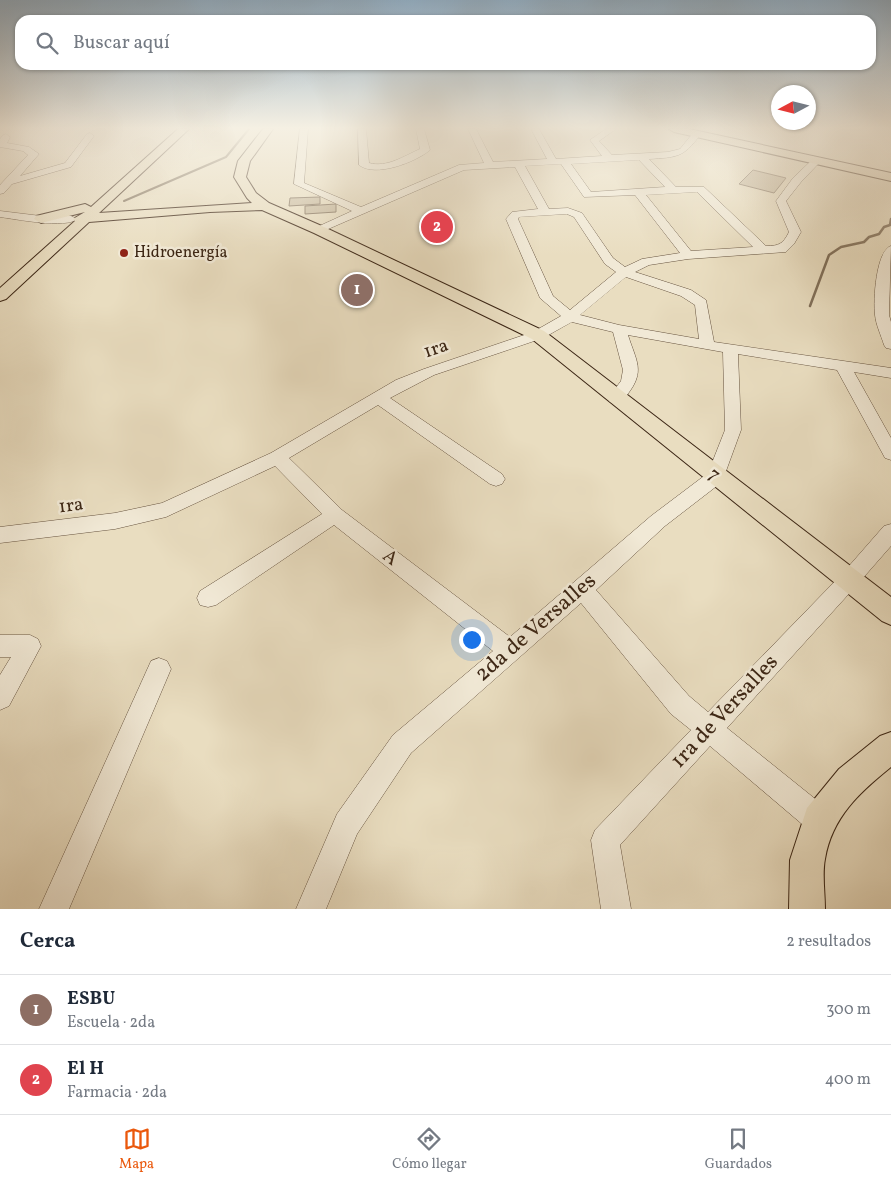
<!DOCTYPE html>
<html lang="es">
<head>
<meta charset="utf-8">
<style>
	body { margin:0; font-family:Vollkorn,serif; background:#f2f2f3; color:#1f2937 }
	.compass { position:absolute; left:771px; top:85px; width:45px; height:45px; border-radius:50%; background:#fff; box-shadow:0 1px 4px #0004; rotate:263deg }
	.you { position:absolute; left:471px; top:639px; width:18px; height:18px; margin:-12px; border:4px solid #fff; border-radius:50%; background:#1a73e8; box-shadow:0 0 0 8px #1a73e833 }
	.badge { display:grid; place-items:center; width:32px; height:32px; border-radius:50%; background:#ea580c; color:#fff; font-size:16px; font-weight:700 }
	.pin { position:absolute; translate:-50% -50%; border:2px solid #fff; box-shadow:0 1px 5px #0006 }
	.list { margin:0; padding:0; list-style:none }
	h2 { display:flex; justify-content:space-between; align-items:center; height:65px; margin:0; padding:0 20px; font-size:21px }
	h2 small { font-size:16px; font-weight:400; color:#747a83 }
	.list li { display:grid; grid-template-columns:32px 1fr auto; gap:15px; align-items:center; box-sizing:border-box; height:70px; padding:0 20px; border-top:1px solid #e0e1e3 }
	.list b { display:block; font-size:19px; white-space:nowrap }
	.list p { margin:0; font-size:16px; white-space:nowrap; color:#747a83 }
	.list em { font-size:16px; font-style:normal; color:#747a83 }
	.icon { flex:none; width:28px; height:28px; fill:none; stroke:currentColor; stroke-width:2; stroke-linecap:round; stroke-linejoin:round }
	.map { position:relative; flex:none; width:891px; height:909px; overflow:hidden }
	.search { position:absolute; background:#fff; box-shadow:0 1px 4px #0004; left:15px; right:15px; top:15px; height:55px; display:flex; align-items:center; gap:12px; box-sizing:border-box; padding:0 18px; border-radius:15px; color:#747a83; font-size:19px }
	.sheet { height:205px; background:#fff }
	nav { display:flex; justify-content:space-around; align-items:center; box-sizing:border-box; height:70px; border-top:1px solid #e0e1e3; background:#fff; font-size:14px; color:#747a83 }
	nav a { display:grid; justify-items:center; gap:2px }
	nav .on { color:#ea580c }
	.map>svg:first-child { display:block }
	.green { fill:#ccbea3; stroke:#84725c }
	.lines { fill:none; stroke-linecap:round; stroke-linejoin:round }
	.stream-far1 { stroke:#806f59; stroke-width:2 }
	.stream { stroke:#806f59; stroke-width:2.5 }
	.minor-casing { stroke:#675440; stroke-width:1 }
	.major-casing { stroke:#3c2615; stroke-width:2 }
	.minor { fill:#f1e9d6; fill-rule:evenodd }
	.major { fill:#e9ddc0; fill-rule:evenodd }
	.poi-dot { fill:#8f2418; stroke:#f1e9d6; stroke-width:2 }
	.labels { text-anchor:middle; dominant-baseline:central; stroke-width:5; stroke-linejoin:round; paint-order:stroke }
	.far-poi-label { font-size:16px; fill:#3c2615; stroke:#f1e9d6; text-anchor:start }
	.street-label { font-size:19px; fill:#3c2615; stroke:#f1e9d6 }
	.near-street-label { font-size:22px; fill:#3c2615; stroke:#f1e9d6 }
</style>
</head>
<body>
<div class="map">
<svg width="891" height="909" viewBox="0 0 891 909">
	<rect width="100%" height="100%" fill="#e9ddc0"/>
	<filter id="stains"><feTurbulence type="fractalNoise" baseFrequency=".004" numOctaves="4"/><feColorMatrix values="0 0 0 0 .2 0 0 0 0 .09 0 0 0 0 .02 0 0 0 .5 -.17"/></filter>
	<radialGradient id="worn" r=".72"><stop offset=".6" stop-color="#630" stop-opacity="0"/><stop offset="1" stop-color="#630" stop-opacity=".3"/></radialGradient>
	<!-- green -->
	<g class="green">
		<path d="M 753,170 L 786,178 L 774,193 L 739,184 Z"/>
		<path d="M 320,197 L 320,204 L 289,206 L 290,198 Z"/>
		<path d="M 336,204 L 336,212 L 305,214 L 305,206 Z"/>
	</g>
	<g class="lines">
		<!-- stream-far1 -->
		<path class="stream-far1" d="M 124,201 L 226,157 L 249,129"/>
		<!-- stream -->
		<path class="stream" d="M 810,306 L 829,255 L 841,247 L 864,242 L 869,237 L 879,234 L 884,227 L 890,225 L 891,219"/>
		<!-- minor casing -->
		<g class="minor-casing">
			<g id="minor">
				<path d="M 300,129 L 308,129 L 304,183 L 361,207 L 459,165 L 484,163 L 468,129 L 476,129 L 493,162 L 547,159 L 531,129 L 539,129 L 556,159 L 602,156 L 590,140 L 606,129 L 616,129 L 599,141 L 612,155 L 668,152 L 680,149 L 693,133 L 699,133 L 700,135 C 683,158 677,157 649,159 L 676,187 L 704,187 L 766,246 C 779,246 783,244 789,232 L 776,201 L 793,178 L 813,159 L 819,159 L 819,163 L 801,182 L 786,201 L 801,232 L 794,244 L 786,252 L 688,259 L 649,265 L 635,272 L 691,290 L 706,300 L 714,342 L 891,368 L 891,378 L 854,372 L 891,438 L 891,460 L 885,458 L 837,370 L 738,354 L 741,430 L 722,482 L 665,526 L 596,590 L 689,696 L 708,712 L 842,574 L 884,526 L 891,524 L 891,546 L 856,586 L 727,728 L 829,810 L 833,820 L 829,830 L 819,834 L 809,830 L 710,746 L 620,845 L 631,909 L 601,909 L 591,840 L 595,830 L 691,730 L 671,714 L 581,603 L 411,753 L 357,834 L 326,909 L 296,909 L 337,814 L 393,735 L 493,651 L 334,525 L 216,605 L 208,607 L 200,605 L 197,598 L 200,591 L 322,514 L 275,466 L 166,517 L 115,529 L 0,543 L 0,527 L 115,513 L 162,503 L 271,453 L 396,380 L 424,369 L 533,332 L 561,316 L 540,298 L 506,219 L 512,212 L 538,209 L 515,167 L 464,170 L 319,233 L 315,232 L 313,230 L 315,228 L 352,211 L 294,184 ZM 639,160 L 665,187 L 591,192 L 571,164 ZM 561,164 L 584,197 L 635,195 L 680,253 L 642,259 L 625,267 L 613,258 L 582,213 L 568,208 L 549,209 L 525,166 ZM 697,192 L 753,247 L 691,251 L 646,195 ZM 567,214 L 574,217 L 605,264 L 616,272 L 570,310 L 553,296 L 518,219 L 519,217 ZM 626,277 L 681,296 L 695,305 L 699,339 L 619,325 L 580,315 ZM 572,322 L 613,332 L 623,370 L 621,381 L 608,398 L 610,402 C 619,404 622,402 627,395 C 646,371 636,361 628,335 L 723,352 L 725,430 L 708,473 L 651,516 L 510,637 L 342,510 L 289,458 L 378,405 L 490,484 L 496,486 L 502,484 L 505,479 L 502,474 L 390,398 L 434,375 L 543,338 Z"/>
				<path d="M 358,129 L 366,129 L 369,163 C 387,168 404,156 420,149 L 416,129 L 424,129 L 430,150 C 416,162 375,178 359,165 Z"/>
				<path d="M 90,133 L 94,136 L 71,167 L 12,184 L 4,193 L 0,194 L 0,185 L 28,155 L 23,151 L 0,147 L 0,139 L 3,135 L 6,134 L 10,137 L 7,143 L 29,147 L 39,154 L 20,176 L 65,163 L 87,134 Z"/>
				<path d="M 0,211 L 41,216 L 71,216 L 77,219 C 66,229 15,219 0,217 Z"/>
				<path d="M 891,246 L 889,315 L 891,322 L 891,349 L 886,348 L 884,345 C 881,335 876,325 875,315 C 873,301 876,250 891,246 Z"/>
				<path d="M 0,635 L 30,635 L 38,639 L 41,646 L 9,706 L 0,710 L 0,675 L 11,657 L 0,657 Z"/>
				<path d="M 159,658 L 167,661 L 171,669 L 69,909 L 39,909 L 151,661 Z"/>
			</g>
		</g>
		<!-- major casing -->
		<g class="major-casing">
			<g id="major">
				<path d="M 178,129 L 189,129 L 99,213 L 252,203 L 247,198 L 234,177 L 238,161 L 263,129 L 273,129 L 250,161 L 246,177 L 256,193 L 269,203 L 324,227 L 544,331 L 891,597 L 891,625 L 882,621 L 532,339 L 314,233 L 262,210 L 210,212 L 89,222 L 6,299 L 0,301 L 0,288 L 75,221 L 73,219 L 85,212 L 41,223 L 34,219 L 36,216 L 85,204 L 91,207 Z"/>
				<path d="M 669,129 L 689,129 L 891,173 L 891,181 L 674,132 Z"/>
				<path d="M 891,732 L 891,767 C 860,792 832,817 825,859 C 822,874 825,893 825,909 L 789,909 L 790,860 L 807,808 L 839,769 L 880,736 Z"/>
			</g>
		</g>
		<!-- minor -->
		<use href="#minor" class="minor"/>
		<!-- major -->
		<use href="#major" class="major"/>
	</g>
	<!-- sky -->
	<linearGradient id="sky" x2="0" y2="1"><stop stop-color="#91acc1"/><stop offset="0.5" stop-color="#f5f0e3"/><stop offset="1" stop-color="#f5f0e3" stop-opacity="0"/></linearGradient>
	<rect width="891" height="256" fill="url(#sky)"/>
	<!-- markers -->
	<circle class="poi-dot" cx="124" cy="253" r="5"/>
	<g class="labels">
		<!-- far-poi labels -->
		<g class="far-poi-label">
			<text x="134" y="253">Hidroenergía</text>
		</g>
		<!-- street labels -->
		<g class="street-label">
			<text transform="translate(436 349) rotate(-19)">1ra</text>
			<text transform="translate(714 475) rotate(38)">7</text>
			<text transform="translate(71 506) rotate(-7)">1ra</text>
			<text transform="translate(390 558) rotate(38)">A</text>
		</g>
		<!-- near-street labels -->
		<g class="near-street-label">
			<text transform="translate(536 628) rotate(-41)">2da de Versalles</text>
			<text transform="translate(725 712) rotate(-47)">1ra de Versalles</text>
		</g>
	</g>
	<rect width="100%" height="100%" filter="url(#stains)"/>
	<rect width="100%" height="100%" fill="url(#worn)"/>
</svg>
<svg class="compass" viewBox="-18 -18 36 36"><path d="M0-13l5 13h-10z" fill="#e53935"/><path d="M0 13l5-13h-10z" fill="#747a83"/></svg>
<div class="you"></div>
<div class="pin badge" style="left:357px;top:290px;background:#8d6e63">1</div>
<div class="pin badge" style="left:437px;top:227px;background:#e0444e">2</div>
<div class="search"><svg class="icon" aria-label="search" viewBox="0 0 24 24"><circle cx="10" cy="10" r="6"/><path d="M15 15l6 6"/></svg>Buscar aquí</div>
</div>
<section class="sheet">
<h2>Cerca<small>2 resultados</small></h2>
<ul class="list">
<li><span class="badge" style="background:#8d6e63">1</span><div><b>ESBU</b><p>Escuela · 2da</p></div><em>300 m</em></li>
<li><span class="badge" style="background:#e0444e">2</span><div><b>El H</b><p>Farmacia · 2da</p></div><em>400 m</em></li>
</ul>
</section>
<nav>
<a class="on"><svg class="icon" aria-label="map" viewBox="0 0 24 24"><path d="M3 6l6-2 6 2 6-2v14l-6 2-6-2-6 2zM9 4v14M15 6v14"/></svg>Mapa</a>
<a><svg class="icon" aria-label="directions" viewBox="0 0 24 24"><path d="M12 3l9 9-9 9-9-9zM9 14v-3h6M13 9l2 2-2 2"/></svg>Cómo llegar</a>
<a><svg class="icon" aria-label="saved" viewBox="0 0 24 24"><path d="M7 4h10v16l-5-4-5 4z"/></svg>Guardados</a>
</nav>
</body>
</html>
